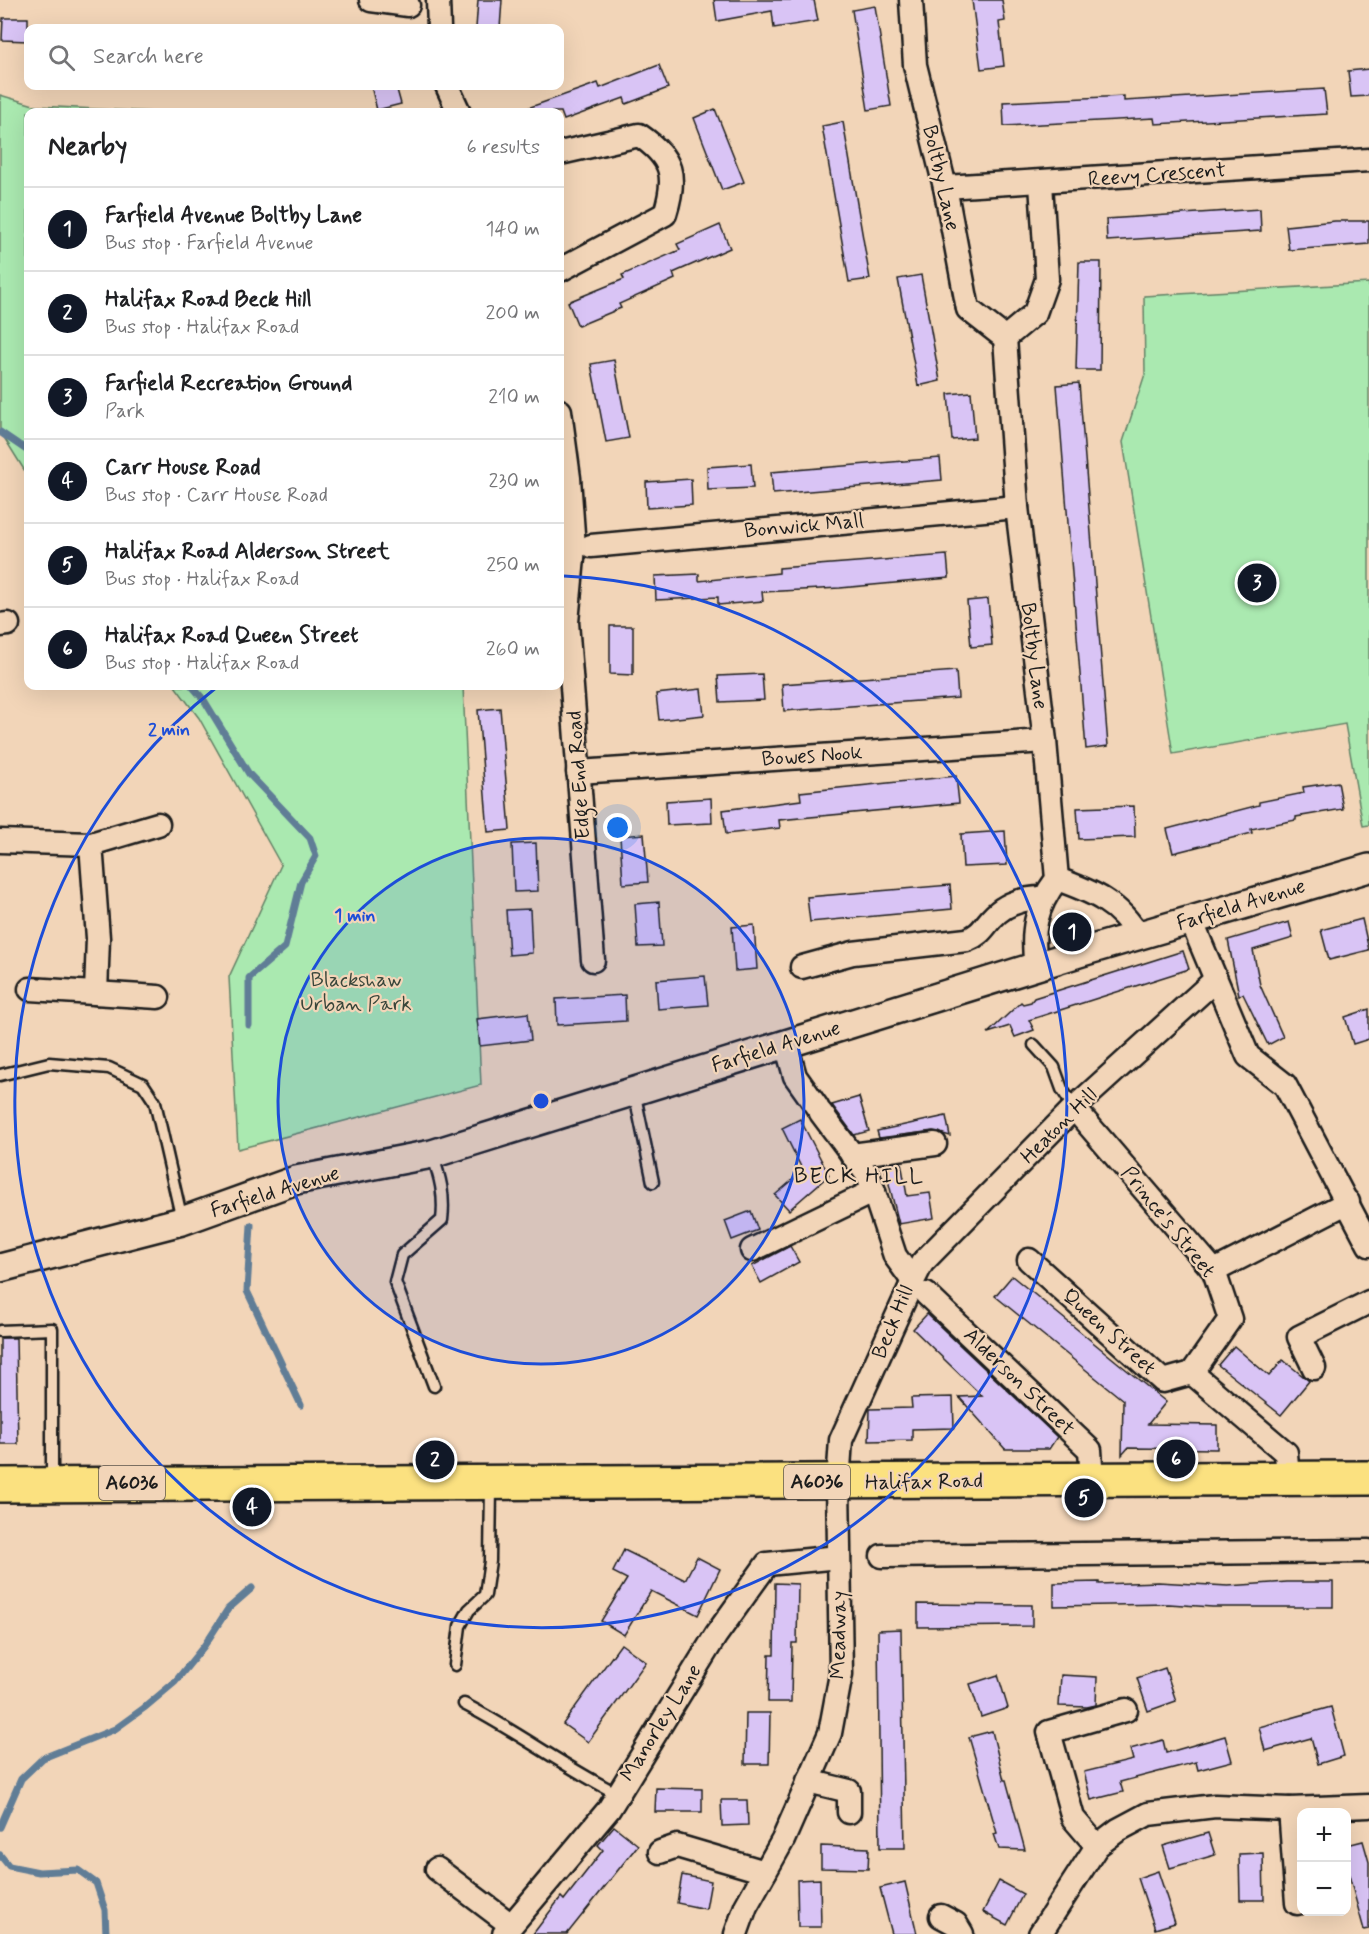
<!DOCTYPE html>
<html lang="en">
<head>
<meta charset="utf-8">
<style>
	body { margin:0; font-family:Mynerve,sans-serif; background:#f2f2f2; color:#202124 }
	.controls { position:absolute; right:18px; bottom:18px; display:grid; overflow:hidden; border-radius:12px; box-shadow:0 6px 24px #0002 }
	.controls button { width:54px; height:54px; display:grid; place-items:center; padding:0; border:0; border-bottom:2px solid #e0e0e0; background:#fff; color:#202124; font:30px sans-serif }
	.you { position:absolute; left:618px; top:828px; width:21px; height:21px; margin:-15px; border:4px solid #fff; border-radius:50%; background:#1a73e8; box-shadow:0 0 0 9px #1a73e833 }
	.badge { display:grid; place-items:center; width:39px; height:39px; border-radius:50%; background:#111827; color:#fff; font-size:20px; font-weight:700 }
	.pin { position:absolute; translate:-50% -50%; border:3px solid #fff; box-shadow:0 2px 6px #0006 }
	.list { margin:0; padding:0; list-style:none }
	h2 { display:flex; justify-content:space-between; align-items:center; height:78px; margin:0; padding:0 24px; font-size:26px }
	h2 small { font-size:20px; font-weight:400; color:#757577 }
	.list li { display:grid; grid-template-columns:39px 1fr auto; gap:18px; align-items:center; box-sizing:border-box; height:84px; padding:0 24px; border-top:2px solid #e0e0e0 }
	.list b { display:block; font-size:22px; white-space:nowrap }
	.list p { margin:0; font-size:20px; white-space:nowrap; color:#757577 }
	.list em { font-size:20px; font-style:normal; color:#757577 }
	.icon { flex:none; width:33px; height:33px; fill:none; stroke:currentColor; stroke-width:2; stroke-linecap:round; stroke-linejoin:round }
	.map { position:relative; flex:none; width:1369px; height:1934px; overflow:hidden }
	.search { position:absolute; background:#fff; box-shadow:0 6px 24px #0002; left:24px; top:24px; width:540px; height:66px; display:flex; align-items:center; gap:15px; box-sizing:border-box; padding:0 21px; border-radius:12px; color:#757577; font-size:22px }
	.panel { position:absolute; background:#fff; box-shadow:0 6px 24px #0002; left:24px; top:108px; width:540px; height:582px; border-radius:12px }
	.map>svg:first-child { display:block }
	.green { fill:#aae9b0; stroke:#638266; stroke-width:1.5 }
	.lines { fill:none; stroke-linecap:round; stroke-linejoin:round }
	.stream { stroke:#607d96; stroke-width:7 }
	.building { fill:#d9c4f5; stroke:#1c1c1c; stroke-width:1.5 }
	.service-casing { stroke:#1c1c1c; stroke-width:15 }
	.minor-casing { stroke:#1c1c1c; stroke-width:27 }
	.tertiary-casing { stroke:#1c1c1c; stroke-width:32 }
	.trunk-casing { stroke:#1c1c1c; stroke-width:38 }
	.service { stroke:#f2d5b8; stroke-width:10 }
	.minor { stroke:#f2d5b8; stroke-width:22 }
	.tertiary { stroke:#f2d5b8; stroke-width:27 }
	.trunk { stroke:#fbe180; stroke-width:33 }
	.ring { fill:none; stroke:#1d4ed8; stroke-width:3 }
	.labels { text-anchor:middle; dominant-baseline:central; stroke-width:4.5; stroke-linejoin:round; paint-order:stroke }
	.shield { fill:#f2d5b8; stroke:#5c544b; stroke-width:1.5 }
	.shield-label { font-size:20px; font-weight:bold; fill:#1c1c1c }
	.street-label { font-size:21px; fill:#1c1c1c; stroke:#f2d5b8 }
	.park-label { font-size:21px; fill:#38453a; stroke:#f2d5b8 }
	.neighbourhood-label { font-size:22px; letter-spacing:1.5px; fill:#1c1c1c; stroke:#f2d5b8 }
	.centre { fill:#1d4ed8; stroke:#f2d5b8; stroke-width:3 }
	.ring-label { font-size:18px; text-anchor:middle; font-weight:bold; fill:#1d4ed8; stroke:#f2d5b8; stroke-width:4.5; stroke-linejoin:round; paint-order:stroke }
</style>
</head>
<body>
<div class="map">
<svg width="1369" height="1934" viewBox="0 0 1369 1934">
	<rect width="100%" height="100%" fill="#f2d5b8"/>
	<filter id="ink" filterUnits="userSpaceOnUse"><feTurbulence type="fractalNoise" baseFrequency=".0167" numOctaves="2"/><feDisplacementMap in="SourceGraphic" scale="12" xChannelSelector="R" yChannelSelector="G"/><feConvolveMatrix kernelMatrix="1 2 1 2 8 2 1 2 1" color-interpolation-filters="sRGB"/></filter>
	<g filter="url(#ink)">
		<!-- green -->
		<g class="green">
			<path d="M 0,95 L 37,106 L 156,112 L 28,112 L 28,476 L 0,431 Z"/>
			<path d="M 1369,283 L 1369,825 L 1363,826 L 1345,724 L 1173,754 L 1123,442 L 1145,374 L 1144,296 Z"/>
			<path d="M 175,686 L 463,686 L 481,1085 L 238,1149 L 229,977 L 281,865 L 199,718 Z"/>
		</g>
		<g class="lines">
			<!-- stream -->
			<g class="stream">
				<path d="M 0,432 L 28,451"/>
				<path d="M 192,686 L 204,700 L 249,774 L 310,838 L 316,856 L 301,882 L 285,947 L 249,978 L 249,1025"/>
				<path d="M 251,1225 L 247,1291 L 301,1405"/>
				<path d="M 0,1827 L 21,1779 L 43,1758 L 115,1729 L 144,1708 L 175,1682 L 204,1646 L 228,1609 L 252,1588"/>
				<path d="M 0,1855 L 9,1866 L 39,1872 L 78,1870 L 96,1883 L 105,1910 L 106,1934"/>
			</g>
		</g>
		<!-- building -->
		<g class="building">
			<path d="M 478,0 L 502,0 L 500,28 L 476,28 Z"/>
			<path d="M 714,0 L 814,0 L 818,21 L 774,28 L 772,11 L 717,21 Z"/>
			<path d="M 972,0 L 1002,0 L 1005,21 L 999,22 L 1004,66 L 981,69 Z"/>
			<path d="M 875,6 L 891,106 L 868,110 L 852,10 Z"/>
			<path d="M 3,18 L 28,18 L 28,41 L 2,40 Z"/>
			<path d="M 659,65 L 668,88 L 626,104 L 624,98 L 564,120 L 561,112 L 522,112 L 522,110 L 598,83 L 600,88 Z"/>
			<path d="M 1369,69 L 1369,96 L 1351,97 L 1348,71 Z"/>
			<path d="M 371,86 L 396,86 L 401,104 L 377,110 Z"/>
			<path d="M 1324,89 L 1327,114 L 1155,124 L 1154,118 L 1004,126 L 1003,102 L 1124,96 L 1124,101 Z"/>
			<path d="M 715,109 L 744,182 L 722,190 L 694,118 Z"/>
			<path d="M 843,122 L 870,279 L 849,282 L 822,126 Z"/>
			<path d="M 1260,209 L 1261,231 L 1107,241 L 1106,219 Z"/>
			<path d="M 1335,221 L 1369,221 L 1369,244 L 1289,250 L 1286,226 Z"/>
			<path d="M 720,225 L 730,248 L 673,273 L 675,279 L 619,304 L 621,308 L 578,326 L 568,302 L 624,279 L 622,275 L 680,250 L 677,244 Z"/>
			<path d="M 1079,262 L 1101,262 L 1100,370 L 1076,370 Z"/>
			<path d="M 921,275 L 940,381 L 918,386 L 898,279 Z"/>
			<path d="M 614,360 L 629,438 L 606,442 L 591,364 Z"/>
			<path d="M 1079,383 L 1108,746 L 1086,749 L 1057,385 Z"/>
			<path d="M 971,392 L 975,438 L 952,440 L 948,394 Z"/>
			<path d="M 940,458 L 942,480 L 773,494 L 771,472 Z"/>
			<path d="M 751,464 L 753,488 L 708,490 L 707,467 Z"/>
			<path d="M 691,479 L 692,505 L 647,508 L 646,482 Z"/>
			<path d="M 947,555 L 949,578 L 840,588 L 762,592 L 763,601 L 718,605 L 718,597 L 656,600 L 655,576 L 699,574 L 699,581 L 779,573 L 779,568 Z"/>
			<path d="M 988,599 L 992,645 L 971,647 L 967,601 Z"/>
			<path d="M 610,626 L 633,626 L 633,675 L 610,674 Z"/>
			<path d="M 956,671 L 958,698 L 784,711 L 782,684 Z"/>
			<path d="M 762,674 L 764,700 L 720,702 L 718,676 Z"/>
			<path d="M 701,689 L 704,715 L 659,720 L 656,694 Z"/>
			<path d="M 500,708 L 510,830 L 488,832 L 478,710 Z"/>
			<path d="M 956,776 L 959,803 L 779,820 L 780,828 L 726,834 L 723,810 L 801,800 L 800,792 Z"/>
			<path d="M 1338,782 L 1343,809 L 1296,817 L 1296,820 L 1251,829 L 1252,833 L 1173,853 L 1167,829 L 1259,805 L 1259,802 L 1304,793 L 1303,787 Z"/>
			<path d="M 711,798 L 712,823 L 667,825 L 666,801 Z"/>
			<path d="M 1134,806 L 1135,837 L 1079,839 L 1077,808 Z"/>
			<path d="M 1005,831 L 1007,865 L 963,867 L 961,834 Z"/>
			<path d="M 644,834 L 648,882 L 623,884 L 620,836 Z"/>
			<path d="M 536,843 L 538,891 L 514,892 L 512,844 Z"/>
			<path d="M 950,885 L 952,909 L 810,922 L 807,897 Z"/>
			<path d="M 659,902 L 662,946 L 638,947 L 635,904 Z"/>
			<path d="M 530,909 L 532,953 L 509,955 L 506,910 Z"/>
			<path d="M 1362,919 L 1369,950 L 1329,960 L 1321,930 Z"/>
			<path d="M 1289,922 L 1293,938 L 1253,950 L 1260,985 L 1283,1037 L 1268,1045 L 1243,994 L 1239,995 L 1228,940 Z"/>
			<path d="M 754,925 L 757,969 L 735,971 L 732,927 Z"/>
			<path d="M 1183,951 L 1189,969 L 1029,1020 L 1034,1030 L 1015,1037 L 1010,1026 L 988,1033 L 1021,1002 L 1023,1004 L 1031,1002 L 1034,998 Z"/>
			<path d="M 705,976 L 708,1005 L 658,1009 L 656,980 Z"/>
			<path d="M 625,995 L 626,1021 L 557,1025 L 556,999 Z"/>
			<path d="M 1369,1009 L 1369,1039 L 1353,1044 L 1345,1017 Z"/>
			<path d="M 528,1013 L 531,1040 L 480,1046 L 477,1019 Z"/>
			<path d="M 859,1097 L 869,1131 L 854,1135 L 832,1105 Z"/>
			<path d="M 946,1116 L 950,1136 L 933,1131 L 879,1138 L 877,1131 Z"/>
			<path d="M 800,1119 L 829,1175 L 789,1210 L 775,1195 L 803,1171 L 782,1128 Z"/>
			<path d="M 901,1162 L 907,1196 L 930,1193 L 934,1218 L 899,1224 L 884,1164 Z"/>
			<path d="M 751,1211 L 758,1230 L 732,1240 L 725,1221 Z"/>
			<path d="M 790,1246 L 799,1262 L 761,1283 L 752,1266 Z"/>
			<path d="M 1012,1276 L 1166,1402 L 1148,1424 L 1217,1425 L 1217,1449 L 1128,1448 L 1122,1455 L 1123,1400 L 995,1296 Z"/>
			<path d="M 927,1314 L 1057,1437 L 1049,1449 L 1005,1449 L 959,1397 L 982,1396 L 913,1329 Z"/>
			<path d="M 0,1338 L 16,1338 L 18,1444 L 0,1444 Z"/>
			<path d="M 1234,1346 L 1269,1376 L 1283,1360 L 1309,1381 L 1281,1415 L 1218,1365 Z"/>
			<path d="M 953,1397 L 954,1428 L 912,1429 L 912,1440 L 869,1441 L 870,1409 L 912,1408 L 911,1398 Z"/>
			<path d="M 624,1550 L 685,1580 L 697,1557 L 720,1569 L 698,1615 L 651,1591 L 624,1635 L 601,1621 L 627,1579 L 613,1572 Z"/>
			<path d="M 1099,1582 L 1099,1584 L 1158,1582 L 1228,1586 L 1287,1582 L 1333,1582 L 1333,1607 L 1212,1607 L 1169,1604 L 1054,1606 L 1054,1583 Z"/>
			<path d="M 775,1583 L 798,1584 L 797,1643 L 792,1643 L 791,1702 L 768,1702 L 769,1655 L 774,1655 Z"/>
			<path d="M 918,1604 L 1032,1605 L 1032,1626 L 918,1627 Z"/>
			<path d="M 901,1629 L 905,1848 L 880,1848 L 878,1630 Z"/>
			<path d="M 621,1644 L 646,1662 L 588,1742 L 563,1724 Z"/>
			<path d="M 1165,1668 L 1176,1701 L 1148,1711 L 1137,1678 Z"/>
			<path d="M 998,1675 L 1008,1708 L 981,1717 L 970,1684 Z"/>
			<path d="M 1061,1675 L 1097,1677 L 1096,1705 L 1087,1707 L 1059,1706 Z"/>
			<path d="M 1331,1707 L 1344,1756 L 1318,1764 L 1311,1738 L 1265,1751 L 1259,1727 Z"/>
			<path d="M 746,1713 L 770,1713 L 769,1764 L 745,1764 Z"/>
			<path d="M 992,1731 L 1004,1780 L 1006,1780 L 1025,1850 L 999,1849 L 994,1834 L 997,1833 L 969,1737 Z"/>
			<path d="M 1225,1736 L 1232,1761 L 1198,1770 L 1196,1762 L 1120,1782 L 1123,1792 L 1091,1800 L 1084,1772 L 1133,1760 L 1130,1749 L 1163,1740 L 1166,1753 Z"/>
			<path d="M 656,1788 L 702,1789 L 702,1812 L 655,1812 Z"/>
			<path d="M 721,1800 L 747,1800 L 748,1825 L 722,1826 Z"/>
			<path d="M 614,1826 L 638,1845 L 567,1934 L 533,1934 L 561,1897 L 564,1900 L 603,1850 L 598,1845 Z"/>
			<path d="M 1208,1833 L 1215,1855 L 1170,1868 L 1163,1846 Z"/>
			<path d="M 1363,1841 L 1369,1862 L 1369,1929 L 1364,1930 L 1347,1868 L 1347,1845 Z"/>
			<path d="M 821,1846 L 869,1848 L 868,1869 L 821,1868 Z"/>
			<path d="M 1263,1853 L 1264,1900 L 1240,1900 L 1239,1854 Z"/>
			<path d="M 1158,1871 L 1175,1923 L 1155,1929 L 1138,1878 Z"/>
			<path d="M 682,1875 L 711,1881 L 706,1909 L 677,1903 Z"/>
			<path d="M 820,1879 L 821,1927 L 798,1927 L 797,1880 Z"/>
			<path d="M 999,1881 L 1023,1894 L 1007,1925 L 983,1912 Z"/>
			<path d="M 905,1882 L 917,1934 L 892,1934 L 880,1888 Z"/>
		</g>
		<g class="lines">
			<!-- service casing -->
			<g class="service-casing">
				<g id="service">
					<path d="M 1034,1045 L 1054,1067 L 1062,1089 L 1074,1108"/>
					<path d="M 0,1075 L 49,1063 L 109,1068 L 143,1084 L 155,1102 L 182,1220"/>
					<path d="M 634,1091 L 653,1182"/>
					<path d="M 432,1154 C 440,1177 445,1195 442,1220 L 402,1255 L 395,1282 L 434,1386"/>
					<path d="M 0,1331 L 52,1329 L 52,1481"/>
					<path d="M 455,1665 L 460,1626 L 469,1610 L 485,1595 L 490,1561 L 491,1486"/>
					<path d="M 464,1704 C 517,1731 564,1767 618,1794"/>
				</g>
			</g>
			<!-- minor casing -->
			<g class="minor-casing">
				<g id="minor">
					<path d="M 371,0 L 408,5"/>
					<path d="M 438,0 L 439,28"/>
					<path d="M 911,0 L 915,65 L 945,187 L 968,309 L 1005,338 L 1017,507 L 1045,741 L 1057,879 C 1035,908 1031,931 1036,967"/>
					<path d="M 447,86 L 459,112"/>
					<path d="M 560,153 L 639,135 C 673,158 677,176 665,214 L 560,270"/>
					<path d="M 945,187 L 1369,160"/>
					<path d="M 1005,338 L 1035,313 L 1047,279 L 1041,183"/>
					<path d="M 560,411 L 569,478 L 574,547 L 567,622 L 593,960"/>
					<path d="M 591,546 L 1017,507"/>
					<path d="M 0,625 L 8,624"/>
					<path d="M 578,772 L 1045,741"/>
					<path d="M 0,841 L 91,844 L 158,824"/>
					<path d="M 91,844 L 98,938 L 96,993"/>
					<path d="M 1057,879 C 1091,891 1120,903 1138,936"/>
					<path d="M 1191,920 L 1248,1056 L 1285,1085 L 1369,1245"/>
					<path d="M 802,967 L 853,953 L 967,940 C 980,935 983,928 991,919 C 1005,903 1023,898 1043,898"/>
					<path d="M 30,989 L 158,997"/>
					<path d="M 786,1044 L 795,1076 L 817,1107"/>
					<path d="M 1074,1108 L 1214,1271 L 1230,1319 L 1192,1373"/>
					<path d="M 821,1113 L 869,1177 L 895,1256 L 913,1281"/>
					<path d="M 852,1155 L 935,1144"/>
					<path d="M 752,1250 L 874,1191"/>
					<path d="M 1029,1260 L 1163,1381 L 1192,1373 L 1286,1453 L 1288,1479"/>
					<path d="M 1214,1271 L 1348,1202"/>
					<path d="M 926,1294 L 1090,1450 L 1092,1480"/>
					<path d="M 1314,1368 L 1299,1337 L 1369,1302"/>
					<path d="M 882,1556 L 1369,1551"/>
					<path d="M 808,1781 L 849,1791 L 849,1812"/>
					<path d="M 1290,1809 L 1297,1903"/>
					<path d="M 1097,1846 L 1073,1818 L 1049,1732 L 1126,1710"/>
					<path d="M 660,1852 L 677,1846 L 765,1872"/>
					<path d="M 437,1869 L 511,1925"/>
					<path d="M 941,1916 L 956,1924 L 962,1934"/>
					<path d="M 504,1934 L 609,1809 L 716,1635 L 767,1564 L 839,1557"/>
					<path d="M 736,1934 L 746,1906 L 783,1840 L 830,1733 L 841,1674 L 838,1483 L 841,1440 L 913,1281 L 922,1263 L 1074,1108 L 1215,980"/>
					<path d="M 1040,1934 L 1097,1846 L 1118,1830 L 1148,1814 L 1215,1806 L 1290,1809 L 1369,1806"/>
				</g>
			</g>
			<!-- tertiary casing -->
			<g class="tertiary-casing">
				<path id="tertiary" d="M 0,1268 L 182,1221 L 296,1180 L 432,1154 L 1082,952 L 1369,868"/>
			</g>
			<!-- trunk casing -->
			<g class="trunk-casing">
				<path id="trunk" d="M 0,1485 C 456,1479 913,1484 1369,1478"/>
			</g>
			<!-- service -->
			<use href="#service" class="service"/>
			<!-- minor -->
			<use href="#minor" class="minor"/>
			<!-- tertiary -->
			<use href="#tertiary" class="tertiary"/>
			<!-- trunk -->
			<use href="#trunk" class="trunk"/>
		</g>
	</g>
	<!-- distance rings -->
	<circle cx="541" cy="1101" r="263" fill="#1d4ed8" fill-opacity=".12"/>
	<g class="ring">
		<circle cx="541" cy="1101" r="263"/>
		<path d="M564 576A526 526 0 1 1 217 687"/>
	</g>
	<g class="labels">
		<!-- shield labels -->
		<g class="shield">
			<rect x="784" y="1465" width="66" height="34" rx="4.5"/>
			<rect x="99" y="1466" width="66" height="34" rx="4.5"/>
		</g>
		<g class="shield-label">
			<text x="817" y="1482">A6036</text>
			<text x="132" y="1483">A6036</text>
		</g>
		<!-- street labels -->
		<g class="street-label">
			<text transform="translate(1157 175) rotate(-4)">Reevy Crescent</text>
			<text transform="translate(941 178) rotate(77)">Boltby Lane</text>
			<text transform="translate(804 526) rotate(-5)">Bonwick Mall</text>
			<text transform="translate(1034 656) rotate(83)">Boltby Lane</text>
			<text transform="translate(812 756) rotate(-4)">Bowes Nook</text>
			<text transform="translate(579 775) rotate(-94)">Edge End Road</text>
			<text transform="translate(1241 905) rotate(-17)">Farfield Avenue</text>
			<text transform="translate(776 1047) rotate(-17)">Farfield Avenue</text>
			<text transform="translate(1059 1126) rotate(-45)">Heaton Hill</text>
			<text transform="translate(275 1192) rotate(-17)">Farfield Avenue</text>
			<text transform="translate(1168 1222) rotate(51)">Prince's Street</text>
			<text transform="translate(893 1322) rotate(-68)">Beck Hill</text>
			<text transform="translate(1109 1332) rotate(42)">Queen Street</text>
			<text transform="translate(1019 1382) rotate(44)">Alderson Street</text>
			<text transform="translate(924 1482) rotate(-1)">Halifax Road</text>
			<text transform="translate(839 1635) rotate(-89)">Meadway</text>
			<text transform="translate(661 1723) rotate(-58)">Manorley Lane</text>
		</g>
		<!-- park labels -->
		<g class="park-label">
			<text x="356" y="980">Blackshaw<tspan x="356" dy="24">Urban Park</tspan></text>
		</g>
		<!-- neighbourhood labels -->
		<g class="neighbourhood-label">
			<text x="859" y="1177">BECK HILL</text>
		</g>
	</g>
	<circle cx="541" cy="1101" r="9" class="centre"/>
	<g class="ring-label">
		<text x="169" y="735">2 min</text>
		<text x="355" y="921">1 min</text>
	</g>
</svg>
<div class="controls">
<button>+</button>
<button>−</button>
</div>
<div class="you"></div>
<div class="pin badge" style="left:1072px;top:932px">1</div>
<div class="pin badge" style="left:435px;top:1460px">2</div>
<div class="pin badge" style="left:1257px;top:583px">3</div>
<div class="pin badge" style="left:252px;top:1507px">4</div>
<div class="pin badge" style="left:1084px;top:1498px">5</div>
<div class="pin badge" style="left:1176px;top:1459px">6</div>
<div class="search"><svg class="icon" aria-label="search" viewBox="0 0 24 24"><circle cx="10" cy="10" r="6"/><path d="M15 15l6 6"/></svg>Search here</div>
<section class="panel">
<h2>Nearby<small>6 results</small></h2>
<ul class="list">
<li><span class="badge">1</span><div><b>Farfield Avenue Boltby Lane</b><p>Bus stop · Farfield Avenue</p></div><em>140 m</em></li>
<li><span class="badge">2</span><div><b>Halifax Road Beck Hill</b><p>Bus stop · Halifax Road</p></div><em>200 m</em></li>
<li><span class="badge">3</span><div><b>Farfield Recreation Ground</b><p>Park</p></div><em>210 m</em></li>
<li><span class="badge">4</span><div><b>Carr House Road</b><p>Bus stop · Carr House Road</p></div><em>230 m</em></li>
<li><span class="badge">5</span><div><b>Halifax Road Alderson Street</b><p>Bus stop · Halifax Road</p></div><em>250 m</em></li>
<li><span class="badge">6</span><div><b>Halifax Road Queen Street</b><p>Bus stop · Halifax Road</p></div><em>260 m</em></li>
</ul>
</section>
</div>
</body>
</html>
